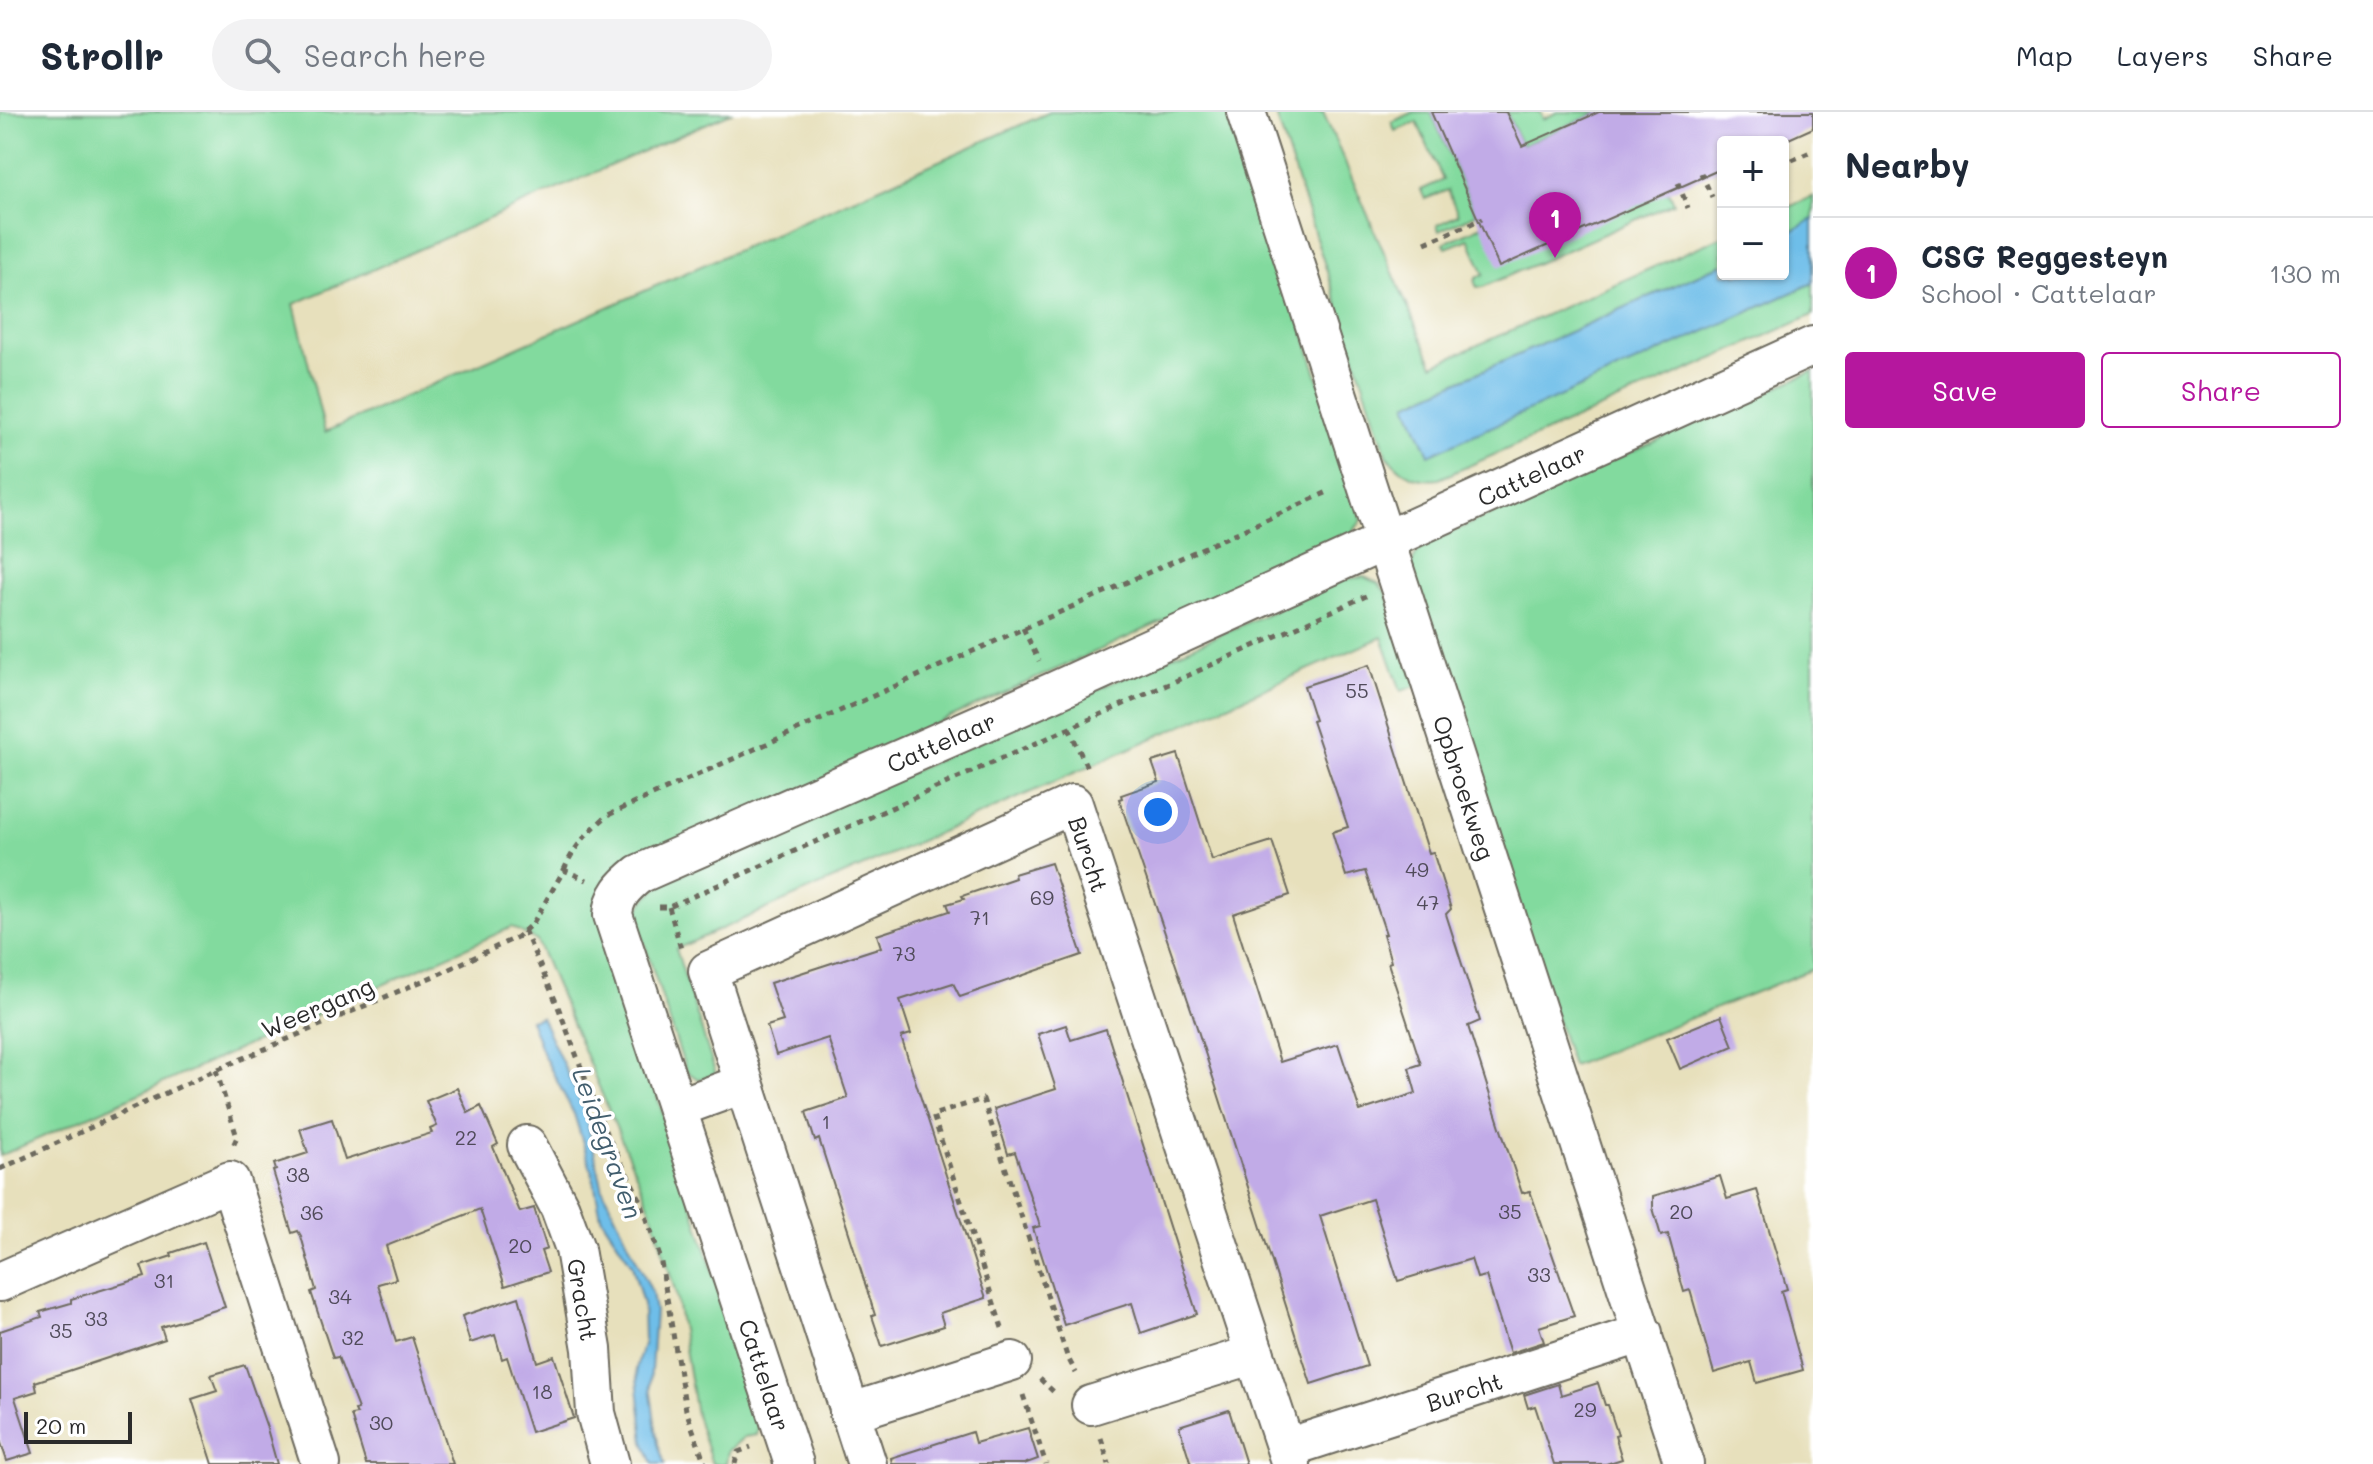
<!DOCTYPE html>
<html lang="en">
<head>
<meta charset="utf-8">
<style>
	body { margin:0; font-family:Mali,sans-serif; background:#f2f2f3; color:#1f2937 }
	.controls { position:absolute; right:24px; top:24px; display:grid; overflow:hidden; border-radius:8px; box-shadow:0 2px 6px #0004 }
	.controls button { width:72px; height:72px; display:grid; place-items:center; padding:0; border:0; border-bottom:2px solid #e0e1e3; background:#fff; color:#1f2937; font:40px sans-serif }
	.scale { position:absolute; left:24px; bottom:20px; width:108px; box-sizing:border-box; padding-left:8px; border:4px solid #2b2b2b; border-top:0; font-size:22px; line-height:28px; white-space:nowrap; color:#2b2b2b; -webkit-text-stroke:6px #fff; paint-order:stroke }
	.you { position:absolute; left:1158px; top:700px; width:28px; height:28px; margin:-20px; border:6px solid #fff; border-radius:50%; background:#1a73e8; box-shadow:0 0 0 12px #1a73e833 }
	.badge { display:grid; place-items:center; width:52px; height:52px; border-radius:50%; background:#b5179e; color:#fff; font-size:26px; font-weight:700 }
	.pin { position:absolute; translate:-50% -66px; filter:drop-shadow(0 2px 4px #0008) }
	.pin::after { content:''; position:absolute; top:42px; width:28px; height:24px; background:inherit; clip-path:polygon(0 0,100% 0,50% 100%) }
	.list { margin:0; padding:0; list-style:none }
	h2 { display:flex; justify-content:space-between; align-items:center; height:104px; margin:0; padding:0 32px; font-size:34px }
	h2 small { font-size:26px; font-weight:400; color:#747a83 }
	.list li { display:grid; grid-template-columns:52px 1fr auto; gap:24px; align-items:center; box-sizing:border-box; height:112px; padding:0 32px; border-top:2px solid #e0e1e3 }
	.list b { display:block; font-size:30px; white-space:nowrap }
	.list p { margin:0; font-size:26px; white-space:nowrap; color:#747a83 }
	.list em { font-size:26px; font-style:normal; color:#747a83 }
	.actions { display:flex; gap:16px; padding:24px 32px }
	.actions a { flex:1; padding:18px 0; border:2px solid #b5179e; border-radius:8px; text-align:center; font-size:28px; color:#b5179e }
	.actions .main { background:#b5179e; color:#fff }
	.icon { flex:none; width:44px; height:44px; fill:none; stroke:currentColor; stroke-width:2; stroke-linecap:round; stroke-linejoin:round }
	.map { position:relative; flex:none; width:1813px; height:1352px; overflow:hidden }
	header { display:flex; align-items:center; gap:48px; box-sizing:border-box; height:112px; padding:0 40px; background:#fff; border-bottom:2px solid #e0e1e3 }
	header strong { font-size:38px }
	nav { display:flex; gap:44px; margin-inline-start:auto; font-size:28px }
	.search { width:560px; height:72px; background:#f2f2f3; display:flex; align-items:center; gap:20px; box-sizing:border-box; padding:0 28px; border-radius:44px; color:#747a83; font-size:30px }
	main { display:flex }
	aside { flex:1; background:#fff }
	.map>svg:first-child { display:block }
	.green { fill:#82da9e; stroke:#568264; stroke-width:2 }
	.water { fill:#6ebee9; stroke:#4c748a; stroke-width:2 }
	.building { fill:#c1abe7 }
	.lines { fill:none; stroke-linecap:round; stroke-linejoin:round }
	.street-casing { stroke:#6d6a5e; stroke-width:42 }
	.path { stroke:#6d6a5e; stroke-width:5; stroke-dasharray:6 6; stroke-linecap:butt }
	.street { stroke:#fff; stroke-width:38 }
	.labels { text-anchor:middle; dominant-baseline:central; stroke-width:7; stroke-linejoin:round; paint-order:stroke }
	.number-label { font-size:20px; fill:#504b5a }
	.street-label { font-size:24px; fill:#2b2b2b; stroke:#fff }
	.water-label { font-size:26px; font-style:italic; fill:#425e6e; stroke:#fff }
</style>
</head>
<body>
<header>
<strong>Strollr</strong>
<div class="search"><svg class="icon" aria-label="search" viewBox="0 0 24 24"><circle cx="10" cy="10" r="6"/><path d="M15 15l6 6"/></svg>Search here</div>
<nav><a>Map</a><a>Layers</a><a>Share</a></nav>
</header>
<main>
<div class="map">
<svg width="1813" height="1352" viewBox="0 0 1813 1352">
	<rect width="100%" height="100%" fill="#fff"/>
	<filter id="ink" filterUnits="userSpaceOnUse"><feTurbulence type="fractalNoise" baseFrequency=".0125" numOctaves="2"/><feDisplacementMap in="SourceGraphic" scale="16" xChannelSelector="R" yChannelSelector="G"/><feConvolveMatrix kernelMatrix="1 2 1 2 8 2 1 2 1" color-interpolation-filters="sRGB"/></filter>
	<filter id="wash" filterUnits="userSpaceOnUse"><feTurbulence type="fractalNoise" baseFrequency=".006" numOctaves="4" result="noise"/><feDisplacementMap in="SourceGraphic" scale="32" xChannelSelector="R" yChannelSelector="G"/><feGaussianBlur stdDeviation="1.8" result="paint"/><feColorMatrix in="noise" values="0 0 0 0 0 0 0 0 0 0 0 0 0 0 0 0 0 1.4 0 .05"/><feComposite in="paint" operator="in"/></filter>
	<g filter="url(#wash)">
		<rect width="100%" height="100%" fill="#e7e0bc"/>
		<!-- green -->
		<g class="green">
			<path d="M 0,0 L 733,0 L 294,192 L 325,320 L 1050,0 L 1236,0 L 1362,408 L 1348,426 L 924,617 L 596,791 L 760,1308 L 756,1323 L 744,1325 L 728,1339 L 726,1352 L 712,1352 L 696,1303 L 676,1182 L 650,1095 L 537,829 L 512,815 L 0,1044 Z"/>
			<path d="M 1275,0 L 1323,0 L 1433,253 L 1723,124 L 1723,152 L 1407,292 L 1429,342 L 1813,171 L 1813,203 L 1439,367 C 1416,370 1402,362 1387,344 Z"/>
			<path d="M 1413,0 L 1431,0 L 1476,102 L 1439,119 L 1437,113 L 1458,103 L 1448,78 L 1425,87 L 1421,78 L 1443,68 L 1417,10 L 1395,19 L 1392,10 Z"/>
			<path d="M 1506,0 L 1540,0 L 1543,7 L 1558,0 L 1599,0 L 1522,34 Z"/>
			<path d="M 1669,80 L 1674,91 L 1483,175 L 1477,175 L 1475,171 L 1476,166 L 1484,162 L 1469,127 L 1446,136 L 1444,131 L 1482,114 Z"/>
			<path d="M 1813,84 L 1813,107 L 1783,124 L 1783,98 Z"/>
			<path d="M 1813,259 L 1813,857 L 1572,954 L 1410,459 C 1413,445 1418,438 1429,430 Z"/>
			<path d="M 1364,465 L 1378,471 L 1386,480 L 1422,572 L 1401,579 L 1382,525 L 676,837 L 716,963 L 698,967 L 686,959 L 637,809 C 639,786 655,777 673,766 L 1345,467 Z"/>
		</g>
		<!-- water -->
		<g class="water">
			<path d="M 1813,107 L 1813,171 L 1429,343 L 1407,292 L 1723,152 L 1723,162 L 1783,162 L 1783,124 Z"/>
			<path d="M 541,905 L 585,999 L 603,1078 L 652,1180 L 655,1199 L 650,1274 L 658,1332 L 665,1352 L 653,1352 L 644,1330 L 636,1257 L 644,1229 L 643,1192 L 632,1153 L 601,1105 L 592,1060 L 574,1002 L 543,942 L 530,908 Z"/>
		</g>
		<g id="blocks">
			<!-- building -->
			<g class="building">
				<path d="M 1431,0 L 1506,0 L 1522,34 L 1599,0 L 1813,0 L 1813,16 L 1782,30 L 1723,30 L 1723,56 L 1499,155 Z"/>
				<path d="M 1369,553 L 1429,741 L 1433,740 L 1451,797 L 1446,802 L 1480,909 L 1468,914 L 1500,1015 L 1522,1081 L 1530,1079 L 1574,1204 L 1539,1215 L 1544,1230 L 1510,1241 L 1486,1164 L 1477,1166 L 1471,1147 L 1398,1169 L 1372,1087 L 1320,1104 L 1367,1254 L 1311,1272 L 1192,900 L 1119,687 L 1122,686 L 1121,683 L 1159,670 L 1152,650 L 1178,642 L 1212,748 L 1272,729 L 1290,783 L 1233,802 L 1280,950 L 1338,932 L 1360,999 L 1416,981 L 1409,956 L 1421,952 L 1388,851 L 1391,850 L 1383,822 L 1386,822 L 1365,759 L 1346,764 L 1332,720 L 1348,715 L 1312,609 L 1315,608 L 1304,574 Z"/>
				<path d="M 1051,751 L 1082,843 L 960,885 L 953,871 L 900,888 L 911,922 L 901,925 L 986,1186 L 940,1201 L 944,1214 L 882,1234 L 872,1204 L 875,1203 L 850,1124 L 819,1027 L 815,1029 L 806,1000 L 848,986 L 828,926 L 776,943 L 767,914 L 783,909 L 770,871 L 881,835 L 877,823 L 950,799 L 947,792 L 964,787 L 962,784 L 1015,766 L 1014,762 Z"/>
				<path d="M 1721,904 L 1733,934 L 1680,957 L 1667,926 Z"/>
				<path d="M 1066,913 L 1071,928 L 1106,917 L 1197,1202 L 1141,1221 L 1132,1191 L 1064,1213 L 1033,1116 L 1040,1114 L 1015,1040 L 1008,1042 L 994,997 L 1056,977 L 1038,922 Z"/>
				<path d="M 457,976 L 468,1001 L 481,994 L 498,1032 L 493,1035 L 520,1100 L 534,1096 L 547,1137 L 541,1139 L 548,1160 L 505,1174 L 480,1097 L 386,1134 L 396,1167 L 378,1172 L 396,1230 L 412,1225 L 453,1352 L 366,1352 L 351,1303 L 357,1302 L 355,1298 L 358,1297 L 338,1245 L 333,1246 L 311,1180 L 316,1178 L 301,1124 L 298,1119 L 292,1121 L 273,1059 L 276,1058 L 274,1052 L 308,1041 L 300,1017 L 332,1007 L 345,1048 L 432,1021 L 430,1017 L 437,1014 L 426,989 Z"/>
				<path d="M 1720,1064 L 1727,1087 L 1757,1078 L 1787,1177 L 1781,1179 L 1803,1258 L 1757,1271 L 1751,1250 L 1714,1261 L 1690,1178 L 1684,1180 L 1668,1122 L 1661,1124 L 1653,1096 L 1653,1084 Z"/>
				<path d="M 204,1130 L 225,1195 L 161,1215 L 165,1227 L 35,1270 L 37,1279 L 15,1286 L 33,1341 L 7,1349 L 0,1328 L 0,1219 L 42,1205 L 40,1200 L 71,1191 L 71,1187 L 145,1165 L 141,1154 L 172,1144 L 171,1141 Z"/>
				<path d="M 519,1185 L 537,1250 L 554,1244 L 574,1306 L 531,1320 L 507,1245 L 502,1247 L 495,1223 L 470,1231 L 462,1204 Z"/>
				<path d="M 245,1253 L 266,1313 L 277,1352 L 213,1352 L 192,1287 L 217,1279 L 211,1263 Z"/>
				<path d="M 1598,1271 L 1605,1293 L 1608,1293 L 1618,1323 L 1615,1324 L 1622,1347 L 1606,1352 L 1554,1352 L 1535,1294 L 1528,1296 L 1524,1283 L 1558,1272 L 1561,1283 Z"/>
				<path d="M 1229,1298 L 1246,1352 L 1191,1352 L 1179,1314 Z"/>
				<path d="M 1028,1316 L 1038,1347 L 1024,1352 L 892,1352 L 891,1346 L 972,1320 L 975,1331 Z"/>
			</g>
		</g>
	</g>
	<g filter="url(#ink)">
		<use href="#blocks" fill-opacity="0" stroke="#6d6a5e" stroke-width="2"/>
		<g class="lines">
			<!-- street casing -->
			<g class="street-casing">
				<g id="street">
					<path id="s1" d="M 1246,0 L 1684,1352"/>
					<path d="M 677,996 L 743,972"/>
					<path id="s2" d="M 527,1033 L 560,1096 L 575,1137 L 592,1237 L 596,1301 L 610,1352"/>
					<path d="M 0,1170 L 230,1069 L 321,1352"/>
					<path d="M 1091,1293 L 1255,1242"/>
					<path d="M 849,1301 L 1012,1249"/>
					<path id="s3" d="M 1287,1336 L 1643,1221"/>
					<path id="s4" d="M 794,1352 L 613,803 C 614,784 624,774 639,762 L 1053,580 L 1813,234"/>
					<path id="s5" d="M 867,1352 L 708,859 L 1073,692 L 1291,1352"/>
				</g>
			</g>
			<!-- path -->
			<g class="path">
				<path d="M 1792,48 L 1813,39"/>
				<path d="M 1701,61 L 1712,85"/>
				<path d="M 1678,71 L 1688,96"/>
				<path d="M 1425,131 L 1482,107"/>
				<path d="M 1023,516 L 1039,549"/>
				<path d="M 1069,616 L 1088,658"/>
				<path d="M 564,758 C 574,734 588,720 608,703 L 1330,379"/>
				<path d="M 659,795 L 669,795 L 1366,484"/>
				<path d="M 669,795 L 681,837"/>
				<path d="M 524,818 L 557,892 L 606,1021 L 640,1087 L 660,1145 L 686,1298 L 705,1352"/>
				<path d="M 216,958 L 237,1025 L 233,1034"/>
				<path d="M 0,1057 L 216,958 L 441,861 L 517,825 L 533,811 L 564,758 L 587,768"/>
				<path d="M 1002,1216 L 933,1003 L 983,987 L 1067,1244 L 1076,1261"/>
				<path d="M 1040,1267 L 1056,1282"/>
				<path d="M 1023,1283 L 1046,1352"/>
				<path d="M 1101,1326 L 1109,1352"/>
				<path d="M 735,1352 L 738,1340 L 751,1335"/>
			</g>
			<!-- street -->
			<use href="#street" class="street"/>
		</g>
	</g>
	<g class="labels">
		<!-- number labels -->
		<g class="number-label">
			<text x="1357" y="578">55</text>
			<text x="1417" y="757">49</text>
			<text x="1042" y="785">69</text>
			<text x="1428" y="790">47</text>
			<text x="980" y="805">71</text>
			<text x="904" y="841">73</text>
			<text x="826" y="1009">1</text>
			<text x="466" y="1025">22</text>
			<text x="298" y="1062">38</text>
			<text x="1510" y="1099">35</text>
			<text x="1681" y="1099">20</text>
			<text x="312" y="1100">36</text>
			<text x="520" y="1133">20</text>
			<text x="1539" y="1162">33</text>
			<text x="164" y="1168">31</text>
			<text x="340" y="1184">34</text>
			<text x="96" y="1206">33</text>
			<text x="61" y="1218">35</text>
			<text x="353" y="1225">32</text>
			<text x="542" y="1279">18</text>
			<text x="1585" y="1297">29</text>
			<text x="381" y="1310">30</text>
		</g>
		<!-- street labels -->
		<g class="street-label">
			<text stroke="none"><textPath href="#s4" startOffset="1606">Cattelaar</textPath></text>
			<text stroke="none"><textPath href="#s4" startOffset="958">Cattelaar</textPath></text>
			<text stroke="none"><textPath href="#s1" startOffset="710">Opbroekweg</textPath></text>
			<text stroke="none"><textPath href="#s5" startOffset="972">Burcht</textPath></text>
			<text transform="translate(317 895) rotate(-23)">Weergang</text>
			<text stroke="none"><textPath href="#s2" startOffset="166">Gracht</textPath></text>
			<text transform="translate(765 1263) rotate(72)">Cattelaar</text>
			<text stroke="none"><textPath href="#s3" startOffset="186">Burcht</textPath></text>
		</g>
		<!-- water labels -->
		<g class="water-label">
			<text transform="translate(608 1031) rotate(70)">Leidegraven</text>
		</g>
	</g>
</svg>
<div class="controls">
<button>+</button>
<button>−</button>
</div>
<div class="scale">20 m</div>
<div class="you"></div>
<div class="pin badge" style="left:1555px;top:146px">1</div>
</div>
<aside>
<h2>Nearby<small></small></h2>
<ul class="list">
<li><span class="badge">1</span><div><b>CSG Reggesteyn</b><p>School · Cattelaar</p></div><em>130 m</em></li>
</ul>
<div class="actions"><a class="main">Save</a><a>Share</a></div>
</aside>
</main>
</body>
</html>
